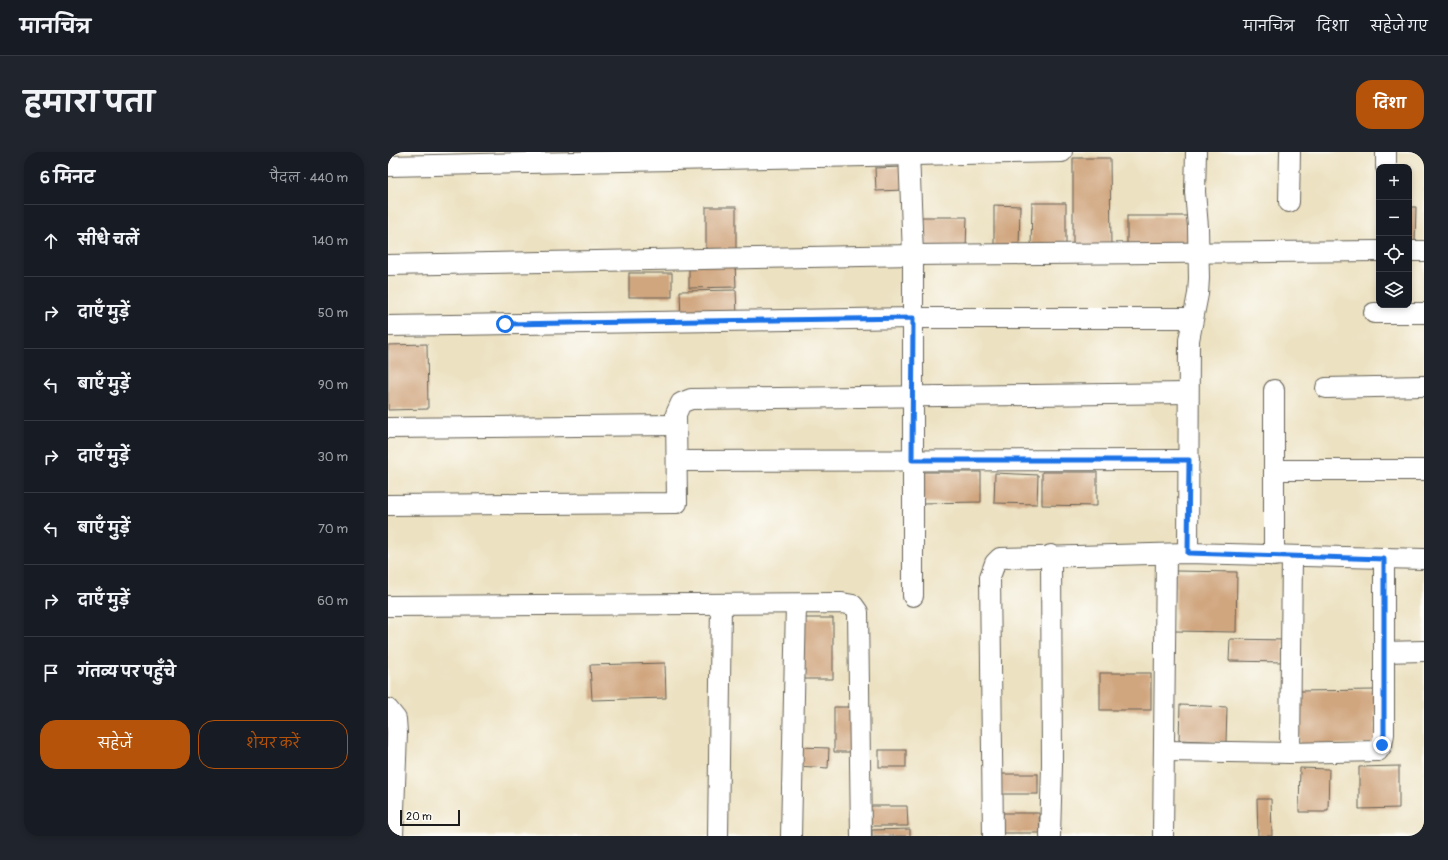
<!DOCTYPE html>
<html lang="hi">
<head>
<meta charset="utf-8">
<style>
	body { margin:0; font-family:Pangolin,"Playpen Sans Deva",sans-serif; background:#20242c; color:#f1f3f6 }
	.controls { position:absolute; right:12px; top:12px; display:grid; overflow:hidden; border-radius:8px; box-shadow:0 2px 6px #0003 }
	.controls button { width:36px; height:36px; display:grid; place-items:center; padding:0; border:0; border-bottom:1px solid #363941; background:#171b24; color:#f1f3f6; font:20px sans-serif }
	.scale { position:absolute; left:12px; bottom:10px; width:60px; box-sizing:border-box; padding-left:4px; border:2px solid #1c1c1c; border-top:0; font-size:11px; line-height:14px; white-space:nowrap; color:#1c1c1c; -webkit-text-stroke:3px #fdfcf7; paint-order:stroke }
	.stop { position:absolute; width:12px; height:12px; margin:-9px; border:3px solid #1a73e8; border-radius:50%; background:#fff }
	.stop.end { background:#1a73e8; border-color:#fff; box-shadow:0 1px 4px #0008 }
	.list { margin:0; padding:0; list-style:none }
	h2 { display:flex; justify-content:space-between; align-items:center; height:52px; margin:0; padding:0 16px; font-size:17px }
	h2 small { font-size:13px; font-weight:400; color:#9ea1a6 }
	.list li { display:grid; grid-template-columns:26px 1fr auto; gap:12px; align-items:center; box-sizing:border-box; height:72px; padding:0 16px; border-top:1px solid #363941 }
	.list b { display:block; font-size:15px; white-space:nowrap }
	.list em { font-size:13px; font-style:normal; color:#9ea1a6 }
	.actions { display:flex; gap:8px; padding:12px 16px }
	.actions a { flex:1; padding:9px 0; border:1px solid #b45309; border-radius:16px; text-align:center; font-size:14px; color:#b45309 }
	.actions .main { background:#b45309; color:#fff }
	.icon { flex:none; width:22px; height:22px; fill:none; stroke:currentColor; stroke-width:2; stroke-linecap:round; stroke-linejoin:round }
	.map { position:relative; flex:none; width:1036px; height:684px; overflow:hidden; border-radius:16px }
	header { display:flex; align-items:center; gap:24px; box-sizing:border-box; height:56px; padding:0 20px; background:#171b24; border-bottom:1px solid #363941 }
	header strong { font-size:19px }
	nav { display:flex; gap:22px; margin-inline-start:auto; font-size:14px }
	.intro { display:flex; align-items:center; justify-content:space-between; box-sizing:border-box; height:96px; padding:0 24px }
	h1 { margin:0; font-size:28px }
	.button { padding:10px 18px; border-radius:16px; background:#b45309; color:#fff; font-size:14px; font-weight:700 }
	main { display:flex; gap:24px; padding:0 24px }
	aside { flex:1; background:#171b24; border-radius:16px; box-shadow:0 2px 6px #0003 }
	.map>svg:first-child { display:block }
	.building { fill:#d0a67f }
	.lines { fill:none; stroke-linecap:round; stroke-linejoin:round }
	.minor-casing { stroke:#656156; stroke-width:22 }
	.minor { stroke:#fff; stroke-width:20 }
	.route { stroke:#1a73e8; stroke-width:5 }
</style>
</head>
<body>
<header>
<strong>मानचित्र</strong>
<nav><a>मानचित्र</a><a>दिशा</a><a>सहेजे गए</a></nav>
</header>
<div class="intro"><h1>हमारा पता</h1><a class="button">दिशा</a></div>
<main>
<aside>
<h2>6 मिनट<small>पैदल · 440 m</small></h2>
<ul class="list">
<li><svg class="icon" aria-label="ahead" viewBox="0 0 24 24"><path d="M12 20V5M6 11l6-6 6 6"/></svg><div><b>सीधे चलें</b></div><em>140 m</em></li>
<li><svg class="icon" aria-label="right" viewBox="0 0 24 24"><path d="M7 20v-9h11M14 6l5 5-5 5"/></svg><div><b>दाएँ मुड़ें</b></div><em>50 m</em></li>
<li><svg class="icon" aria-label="left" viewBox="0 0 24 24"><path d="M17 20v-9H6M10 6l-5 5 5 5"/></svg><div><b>बाएँ मुड़ें</b></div><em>90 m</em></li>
<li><svg class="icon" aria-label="right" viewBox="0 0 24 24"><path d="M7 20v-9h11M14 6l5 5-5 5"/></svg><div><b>दाएँ मुड़ें</b></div><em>30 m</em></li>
<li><svg class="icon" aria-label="left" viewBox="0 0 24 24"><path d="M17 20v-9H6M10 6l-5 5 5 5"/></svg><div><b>बाएँ मुड़ें</b></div><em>70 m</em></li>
<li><svg class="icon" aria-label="right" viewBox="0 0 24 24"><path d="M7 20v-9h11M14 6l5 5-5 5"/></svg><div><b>दाएँ मुड़ें</b></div><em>60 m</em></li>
<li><svg class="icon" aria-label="arrive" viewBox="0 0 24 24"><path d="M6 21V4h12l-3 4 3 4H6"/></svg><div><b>गंतव्य पर पहुँचे</b></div></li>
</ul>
<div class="actions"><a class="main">सहेजें</a><a>शेयर करें</a></div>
</aside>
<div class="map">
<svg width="1036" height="684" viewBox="0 0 1036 684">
	<rect width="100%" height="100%" fill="#fdfcf7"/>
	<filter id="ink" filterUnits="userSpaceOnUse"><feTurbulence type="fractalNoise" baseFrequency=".025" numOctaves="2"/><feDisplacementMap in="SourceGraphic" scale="8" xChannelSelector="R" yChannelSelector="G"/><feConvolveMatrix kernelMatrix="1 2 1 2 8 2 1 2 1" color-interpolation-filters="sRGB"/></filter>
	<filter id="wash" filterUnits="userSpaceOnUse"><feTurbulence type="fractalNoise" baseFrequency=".012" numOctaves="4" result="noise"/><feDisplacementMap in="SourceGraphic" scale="16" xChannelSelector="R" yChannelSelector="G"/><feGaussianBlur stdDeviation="0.9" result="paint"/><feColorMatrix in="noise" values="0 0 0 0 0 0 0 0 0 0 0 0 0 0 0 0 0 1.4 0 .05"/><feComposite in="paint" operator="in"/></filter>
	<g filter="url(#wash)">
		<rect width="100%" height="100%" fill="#ece1c1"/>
		<g id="blocks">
			<!-- building -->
			<g class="building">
				<path d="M 685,6 L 722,6 L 723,95 L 685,95 Z"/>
				<path d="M 516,15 L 517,38 L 488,39 L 487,16 Z"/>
				<path d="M 644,51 L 678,51 L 678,98 L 643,97 Z"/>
				<path d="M 606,53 L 632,54 L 631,96 L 606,96 Z"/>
				<rect x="318" y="55" width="30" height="45"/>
				<path d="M 1021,55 L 1028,55 L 1027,91 L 1021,91 Z"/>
				<rect x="739" y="64" width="62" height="30"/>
				<path d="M 532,65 L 579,65 L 578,97 L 532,97 Z"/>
				<path d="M 347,111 L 348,135 L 301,136 L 301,113 Z"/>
				<rect x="241" y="121" width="43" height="24"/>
				<path d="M 348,138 L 349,165 L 293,167 L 292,139 Z"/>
				<path d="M 39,192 L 40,257 L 0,258 L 0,193 Z"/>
				<path d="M 531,320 L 593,320 L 593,350 L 532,351 Z"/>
				<path d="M 654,320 L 709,320 L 709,354 L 654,353 Z"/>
				<path d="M 607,321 L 650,323 L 649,352 L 606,351 Z"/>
				<path d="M 788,419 L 849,420 L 848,480 L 787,479 Z"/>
				<path d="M 415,466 L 445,466 L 445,527 L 414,527 Z"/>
				<path d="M 842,487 L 896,488 L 895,510 L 841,509 Z"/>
				<path d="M 277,511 L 278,546 L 204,548 L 202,513 Z"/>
				<rect x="712" y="521" width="51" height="37"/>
				<path d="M 987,538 L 988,592 L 911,593 L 911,539 Z"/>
				<path d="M 792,553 L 839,555 L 838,590 L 791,588 Z"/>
				<path d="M 446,555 L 466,555 L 467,600 L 446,600 Z"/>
				<path d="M 411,595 L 441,596 L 440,616 L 410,614 Z"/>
				<rect x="491" y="598" width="27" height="17"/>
				<path d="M 1011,614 L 1011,656 L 971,657 L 971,615 Z"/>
				<path d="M 912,616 L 941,617 L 940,658 L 937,658 L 937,660 L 911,660 Z"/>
				<rect x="611" y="622" width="39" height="20"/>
				<path d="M 869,647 L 883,647 L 884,684 L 870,684 Z"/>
				<path d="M 481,654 L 519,654 L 520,674 L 481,674 Z"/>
				<path d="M 613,661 L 651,661 L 652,681 L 613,681 Z"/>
				<path d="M 522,677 L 522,684 L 484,684 L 484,678 Z"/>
			</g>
		</g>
	</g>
	<g filter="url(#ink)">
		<use href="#blocks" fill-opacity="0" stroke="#656156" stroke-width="1"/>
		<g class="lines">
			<!-- minor casing -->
			<g class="minor-casing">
				<g id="minor">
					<path d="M 521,0 L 525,103 L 525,444"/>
					<path d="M 998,0 L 998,15"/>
					<path d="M 0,14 L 674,0"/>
					<path d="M 901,50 L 902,0"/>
					<path d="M 1021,99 L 1036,99"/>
					<path d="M 0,113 L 525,103 L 991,99"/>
					<path d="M 986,161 L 1036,161"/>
					<path d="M 0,174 L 525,166 L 804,166"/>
					<path d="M 938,236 L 1036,234"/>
					<path d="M 0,276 L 288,273"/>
					<path d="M 289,309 L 801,308"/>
					<path d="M 887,318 L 1036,318"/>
					<path d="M 0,353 L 289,351 L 288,262 L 293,251 L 303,247 L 800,241"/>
					<path d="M 800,401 L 801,188 L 810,142 L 811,126 L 810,75 L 807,40 L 808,0"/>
					<path d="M 886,404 L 886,238"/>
					<path d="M 0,454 L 454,451 L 465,453 L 470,460 L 473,684"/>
					<path d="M 996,500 L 1036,499"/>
					<path d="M 0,557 L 8,567 L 9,581 L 5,684"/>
					<path d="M 777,599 L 902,601 L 990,599 L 994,593 L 996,582 L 996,407"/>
					<path d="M 902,601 L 904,404"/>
					<path d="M 330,684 L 333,453"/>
					<path d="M 403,684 L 408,452"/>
					<path d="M 605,684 L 602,425 L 607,411 L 612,406 L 800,401 L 1036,407"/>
					<path d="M 662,684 L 664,613 L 663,403"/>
					<path d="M 775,684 L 778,402"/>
				</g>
			</g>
			<!-- minor -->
			<use href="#minor" class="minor"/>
		</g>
	</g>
	<g class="lines" filter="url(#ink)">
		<!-- route -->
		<path class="route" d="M 117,172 L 525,166 L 524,308 L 801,308 L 800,401 L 996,407 L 996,582 L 994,593"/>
	</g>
</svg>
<div class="controls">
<button>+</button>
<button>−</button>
<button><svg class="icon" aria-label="locate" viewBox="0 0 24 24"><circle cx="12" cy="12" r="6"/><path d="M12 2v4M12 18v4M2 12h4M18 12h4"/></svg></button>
<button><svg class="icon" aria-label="layers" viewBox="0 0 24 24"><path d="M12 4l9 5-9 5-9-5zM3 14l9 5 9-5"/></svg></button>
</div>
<div class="scale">20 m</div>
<div class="stop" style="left:117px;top:172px"></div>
<div class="stop end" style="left:994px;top:593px"></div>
</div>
</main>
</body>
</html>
